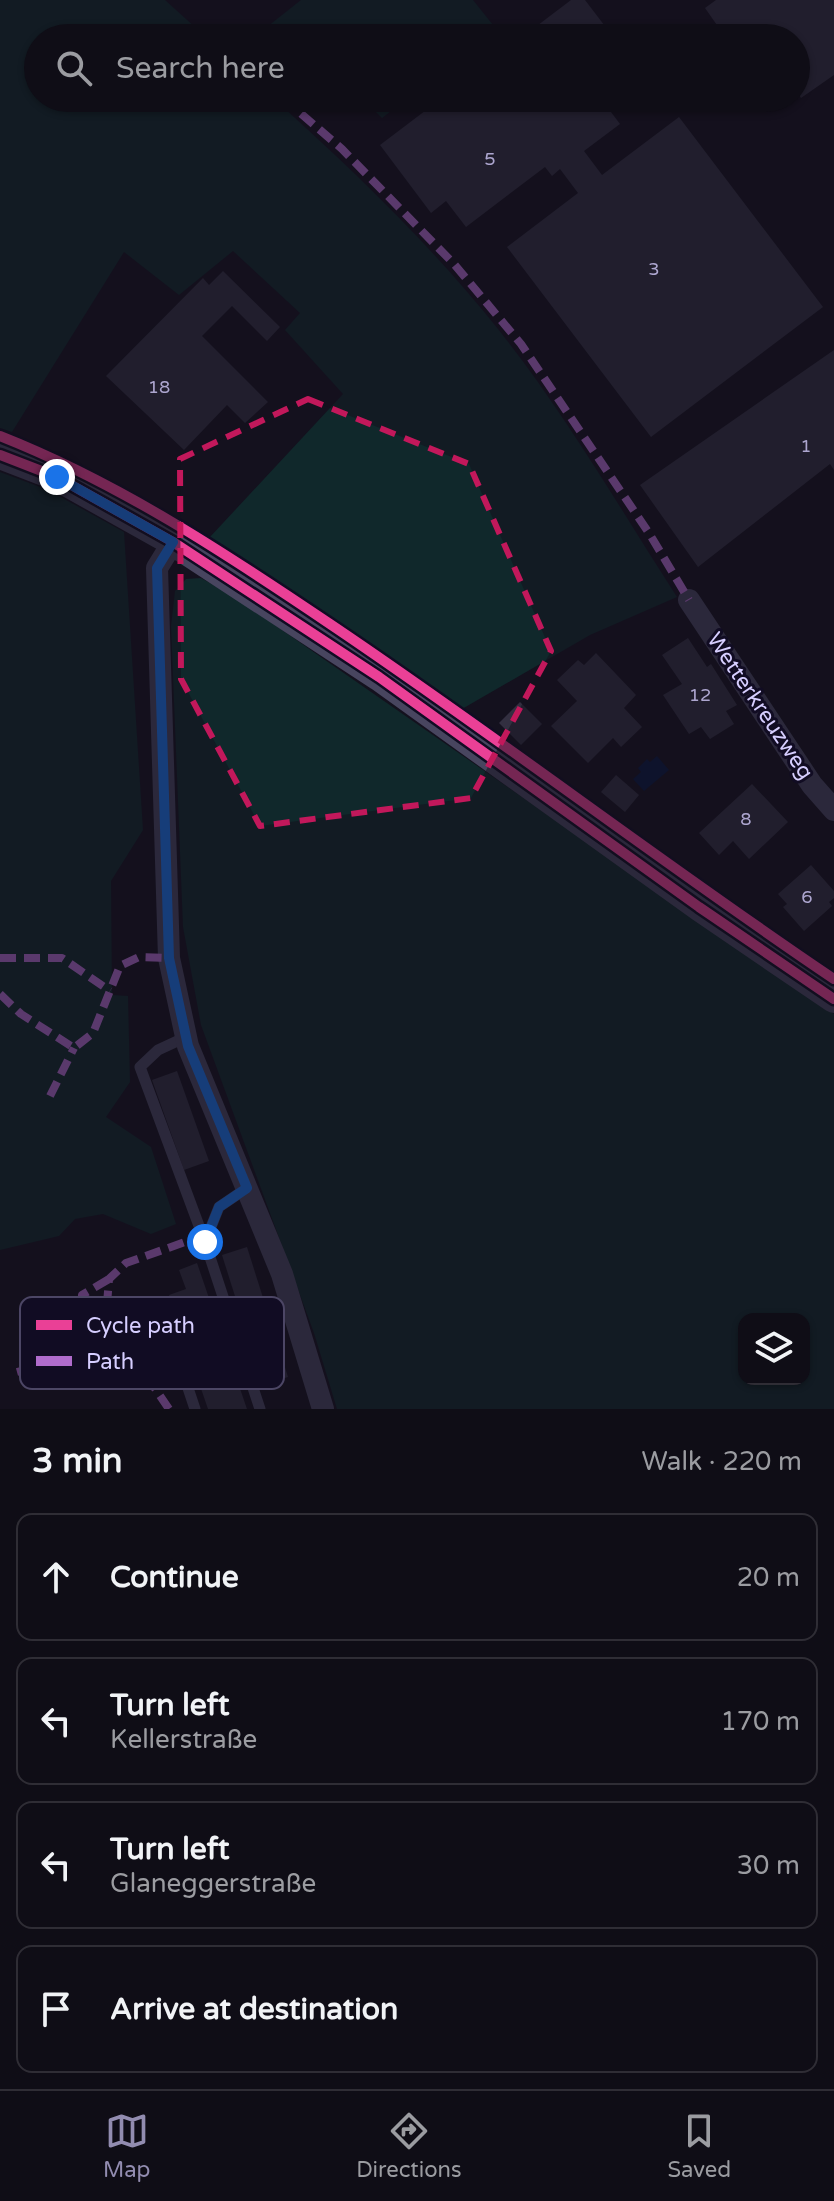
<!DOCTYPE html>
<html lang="en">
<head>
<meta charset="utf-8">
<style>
	body { margin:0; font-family:"Varela Round",sans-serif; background:#1d1b23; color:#f1f3f6 }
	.controls { position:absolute; right:24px; bottom:24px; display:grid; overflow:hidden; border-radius:16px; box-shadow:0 2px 6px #0004 }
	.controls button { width:72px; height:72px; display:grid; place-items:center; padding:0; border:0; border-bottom:2px solid #2f2d35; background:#0f0d16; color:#f1f3f6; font:40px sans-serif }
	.stop { position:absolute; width:24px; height:24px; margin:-18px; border:6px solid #1a73e8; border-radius:50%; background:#fff }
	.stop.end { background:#1a73e8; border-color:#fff; box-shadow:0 2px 8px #0008 }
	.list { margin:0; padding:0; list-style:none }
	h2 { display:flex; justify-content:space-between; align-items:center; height:104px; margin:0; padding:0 32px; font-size:34px }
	h2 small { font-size:26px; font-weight:400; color:#9b9ca1 }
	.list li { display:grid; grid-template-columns:52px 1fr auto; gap:24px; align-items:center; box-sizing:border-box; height:128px; margin:0 16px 16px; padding:0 16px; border:2px solid #2f2d35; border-radius:16px }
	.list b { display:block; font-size:30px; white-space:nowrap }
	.list p { margin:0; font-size:26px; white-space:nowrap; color:#9b9ca1 }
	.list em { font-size:26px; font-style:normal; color:#9b9ca1 }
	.icon { flex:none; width:44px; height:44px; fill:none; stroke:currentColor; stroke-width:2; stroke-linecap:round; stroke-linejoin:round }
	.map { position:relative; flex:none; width:834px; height:1409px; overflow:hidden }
	.search { position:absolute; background:#0f0d16; box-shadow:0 2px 6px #0004; left:24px; right:24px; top:24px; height:88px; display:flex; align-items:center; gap:20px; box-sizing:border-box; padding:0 28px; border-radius:44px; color:#9b9ca1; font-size:30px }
	.sheet { height:680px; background:#0f0d16 }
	nav { display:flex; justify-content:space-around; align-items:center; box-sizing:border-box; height:112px; border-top:2px solid #2f2d35; background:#0f0d16; font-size:22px; color:#9b9ca1 }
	nav a { display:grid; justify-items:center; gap:4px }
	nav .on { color:#928cb0 }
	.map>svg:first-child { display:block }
	.green { fill:#10282b; fill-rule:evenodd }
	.water { fill:#07173e }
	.building { fill:#322f40 }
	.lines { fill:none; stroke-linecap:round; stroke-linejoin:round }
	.service { stroke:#48455f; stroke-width:11 }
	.minor { stroke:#48455f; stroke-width:22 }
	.tertiary { stroke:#48455f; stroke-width:28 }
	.quiet { stroke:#b06ccc; stroke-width:8; stroke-dasharray:16 8; stroke-linecap:butt }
	.cycleway-casing { stroke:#110c23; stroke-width:15 }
	.cycleway { stroke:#ea4096; stroke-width:10 }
	.route { stroke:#1a73e8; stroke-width:10 }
	.marked { fill:none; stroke:#c2185b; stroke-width:6; stroke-dasharray:16 10; stroke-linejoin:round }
	.labels { text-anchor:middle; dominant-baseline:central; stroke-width:6; stroke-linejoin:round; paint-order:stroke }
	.number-label { font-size:18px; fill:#ada6cf }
	.street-label { font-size:22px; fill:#d6ceff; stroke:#110c23 }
	.key { fill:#110c23; stroke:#4c4665; stroke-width:2 }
	.key-label { font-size:22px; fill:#d6ceff }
</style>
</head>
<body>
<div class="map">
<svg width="834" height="1409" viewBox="0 0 834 1409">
	<rect width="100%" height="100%" fill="#14111e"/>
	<!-- green -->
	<g class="green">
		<path d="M 0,0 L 165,0 L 207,38 L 38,38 L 38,98 L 273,98 C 353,170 431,245 498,329 C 565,413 619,507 677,597 L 590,635 L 462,709 L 210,537 L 343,394 L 285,330 L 300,313 L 233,251 L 179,295 L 124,252 L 12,432 L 0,428 Z"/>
		<path d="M 301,0 L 473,0 L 497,30 L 486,38 L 253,38 Z"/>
		<path d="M 362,98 L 408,98 L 382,118 Z"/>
		<path d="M 0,472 L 48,490 L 124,532 L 143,830 L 111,881 L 112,995 L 128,996 L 130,1082 L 106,1117 L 151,1147 L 176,1224 L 151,1234 L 103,1214 L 75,1219 L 59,1236 L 0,1250 Z"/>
		<path d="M 201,578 L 233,596 L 834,1014 L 834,1409 L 337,1409 L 314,1333 L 201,1025 L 183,927 L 171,626 L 175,591 L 186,579 ZM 744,1319 L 804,1319 L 804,1379 L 744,1379 Z"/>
	</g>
	<!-- water -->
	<path class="water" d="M 657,756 L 669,770 L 644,791 L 633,779 L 641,772 L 638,768 L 647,759 L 650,762 Z"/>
	<!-- building -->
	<g class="building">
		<path d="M 571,0 L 585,0 L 614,38 L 521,38 Z"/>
		<path d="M 716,0 L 834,0 L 834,75 L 801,98 L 796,91 L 796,38 L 726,38 L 705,8 Z"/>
		<path d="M 442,98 L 613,98 L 605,104 L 620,124 L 584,151 L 602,175 L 679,117 L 823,307 L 651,437 L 507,247 L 578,193 L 560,169 L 552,176 L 545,167 L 466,227 L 446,201 L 431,213 L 380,145 Z"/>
		<path d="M 223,271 L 280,327 L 267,341 L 232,306 L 202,336 L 268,402 L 245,423 L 227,405 L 184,450 L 106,376 L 203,278 L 209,285 Z"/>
		<path d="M 834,350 L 834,470 L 830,464 L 698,567 L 640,485 Z"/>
		<path d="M 688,638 L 707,667 L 711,664 L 737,705 L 726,711 L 734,724 L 710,739 L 701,727 L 689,734 L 663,695 L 682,684 L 662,655 Z"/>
		<path d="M 596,653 L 636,695 L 624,708 L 642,727 L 621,747 L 613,738 L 588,763 L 551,726 L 577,701 L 557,680 L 578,660 L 584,665 Z"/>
		<path d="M 520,702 L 542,724 L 521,745 L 499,723 Z"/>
		<path d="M 616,775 L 639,795 L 625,812 L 601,792 Z"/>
		<path d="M 752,784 L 788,822 L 749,859 L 733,841 L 719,855 L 699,833 Z"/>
		<path d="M 811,865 L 834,891 L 834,898 L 829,902 L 832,906 L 804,931 L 783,907 L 787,904 L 778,894 Z"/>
		<path d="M 177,1071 L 209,1161 L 184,1170 L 152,1080 Z"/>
		<path d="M 247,1247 L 288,1377 L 263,1385 L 222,1255 Z"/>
		<path d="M 197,1263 L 247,1409 L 208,1409 L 169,1295 L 186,1289 L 179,1270 Z"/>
	</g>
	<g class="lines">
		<!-- service -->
		<g class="service">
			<path d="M 186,1037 L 158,1050 L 140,1067 L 205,1242"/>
			<path d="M 247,1188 L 219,1207 L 205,1242 L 260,1409"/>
			<path d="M 177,1355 L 195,1409"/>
		</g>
		<!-- minor -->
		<g class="minor">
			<path d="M 173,542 L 157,568 L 169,958 L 188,1046 L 282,1274 L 323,1409"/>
			<path d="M 689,600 L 812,785 L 834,810"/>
		</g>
		<!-- tertiary -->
		<path class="tertiary" d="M 0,455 L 57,477 L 173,542 L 379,677 L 699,907 L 834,999"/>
		<!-- quiet -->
		<g class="quiet">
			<path d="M 226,28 L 230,38"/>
			<path d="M 283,98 L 342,149 L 454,264 L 521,344 L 649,533 L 689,600"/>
			<path d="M 0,958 L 62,958 L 110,991"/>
			<path d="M 0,994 L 21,1014 L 74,1048 L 93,1033 L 120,966 L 139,957 L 169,958"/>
			<path d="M 50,1096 L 74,1048"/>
			<path d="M 17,1372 L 85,1354 C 87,1334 80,1315 82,1295 L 109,1279"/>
			<path d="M 169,1409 L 118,1334 L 107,1304 L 109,1279 L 126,1263 L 185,1242 L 205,1242"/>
		</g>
		<!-- cycleway casing -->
		<g class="cycleway-casing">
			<g id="cycleway">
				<path d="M 0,436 C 119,483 225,553 330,624 C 501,739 663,864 834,979"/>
				<path d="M 0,455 L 57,477 L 173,542 L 379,677 L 699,907 L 834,999"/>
			</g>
		</g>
		<!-- cycleway -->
		<use href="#cycleway" class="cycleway"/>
	</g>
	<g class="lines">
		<!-- route -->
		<path class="route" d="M 57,477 L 173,542 L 157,568 L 169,958 L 188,1046 L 247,1188 L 219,1207 L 205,1242"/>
	</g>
	<!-- marked area -->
	<path d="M0 0H834V1409H0ZM 308,399 L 469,464 L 551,651 L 471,798 L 260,826 L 181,679 L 180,459 Z" fill="#14111e" fill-opacity=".55" fill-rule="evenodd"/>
	<path class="marked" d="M 308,399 L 469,464 L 551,651 L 471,798 L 260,826 L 181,679 L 180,459 Z"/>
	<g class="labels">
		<!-- number labels -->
		<g class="number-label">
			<text x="490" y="159">5</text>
			<text x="654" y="269">3</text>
			<text x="159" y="387">18</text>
			<text x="806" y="446">1</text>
			<text x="700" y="695">12</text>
			<text x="746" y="819">8</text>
			<text x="807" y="897">6</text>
		</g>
		<!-- street labels -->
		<g class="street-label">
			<text transform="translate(760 706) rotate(56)">Wetterkreuzweg</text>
		</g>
	</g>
	<!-- legend -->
	<rect x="20" y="1297" width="264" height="92" rx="12" class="key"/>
	<rect x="36" y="1320" width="36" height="10" fill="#ea4096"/>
	<rect x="36" y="1356" width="36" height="10" fill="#b06ccc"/>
	<g class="key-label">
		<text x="86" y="1333">Cycle path</text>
		<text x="86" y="1369">Path</text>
	</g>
</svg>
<div class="controls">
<button><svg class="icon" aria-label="layers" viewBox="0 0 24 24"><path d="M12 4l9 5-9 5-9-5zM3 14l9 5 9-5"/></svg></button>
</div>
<div class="stop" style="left:205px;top:1242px"></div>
<div class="stop end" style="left:57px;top:477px"></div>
<div class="search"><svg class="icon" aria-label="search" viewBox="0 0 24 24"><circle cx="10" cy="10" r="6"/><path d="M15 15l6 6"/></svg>Search here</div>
</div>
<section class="sheet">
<h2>3 min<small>Walk · 220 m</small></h2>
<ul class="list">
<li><svg class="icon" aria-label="ahead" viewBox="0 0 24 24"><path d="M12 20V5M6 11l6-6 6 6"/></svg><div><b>Continue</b></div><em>20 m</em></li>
<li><svg class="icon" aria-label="left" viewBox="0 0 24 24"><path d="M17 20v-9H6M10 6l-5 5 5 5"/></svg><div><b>Turn left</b><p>Kellerstraße</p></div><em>170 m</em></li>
<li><svg class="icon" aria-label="left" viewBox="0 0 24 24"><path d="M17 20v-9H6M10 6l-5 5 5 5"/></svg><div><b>Turn left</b><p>Glaneggerstraße</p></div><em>30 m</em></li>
<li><svg class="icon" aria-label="arrive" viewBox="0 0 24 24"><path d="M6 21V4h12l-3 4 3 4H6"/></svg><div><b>Arrive at destination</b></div></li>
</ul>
</section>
<nav>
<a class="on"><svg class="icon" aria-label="map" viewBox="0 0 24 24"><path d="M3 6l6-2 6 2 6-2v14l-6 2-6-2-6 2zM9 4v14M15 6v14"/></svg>Map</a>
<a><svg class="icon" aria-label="directions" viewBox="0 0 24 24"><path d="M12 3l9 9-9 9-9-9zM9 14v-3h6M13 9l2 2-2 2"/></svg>Directions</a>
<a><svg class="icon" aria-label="saved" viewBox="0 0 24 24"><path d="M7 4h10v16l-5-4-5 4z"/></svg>Saved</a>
</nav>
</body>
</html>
